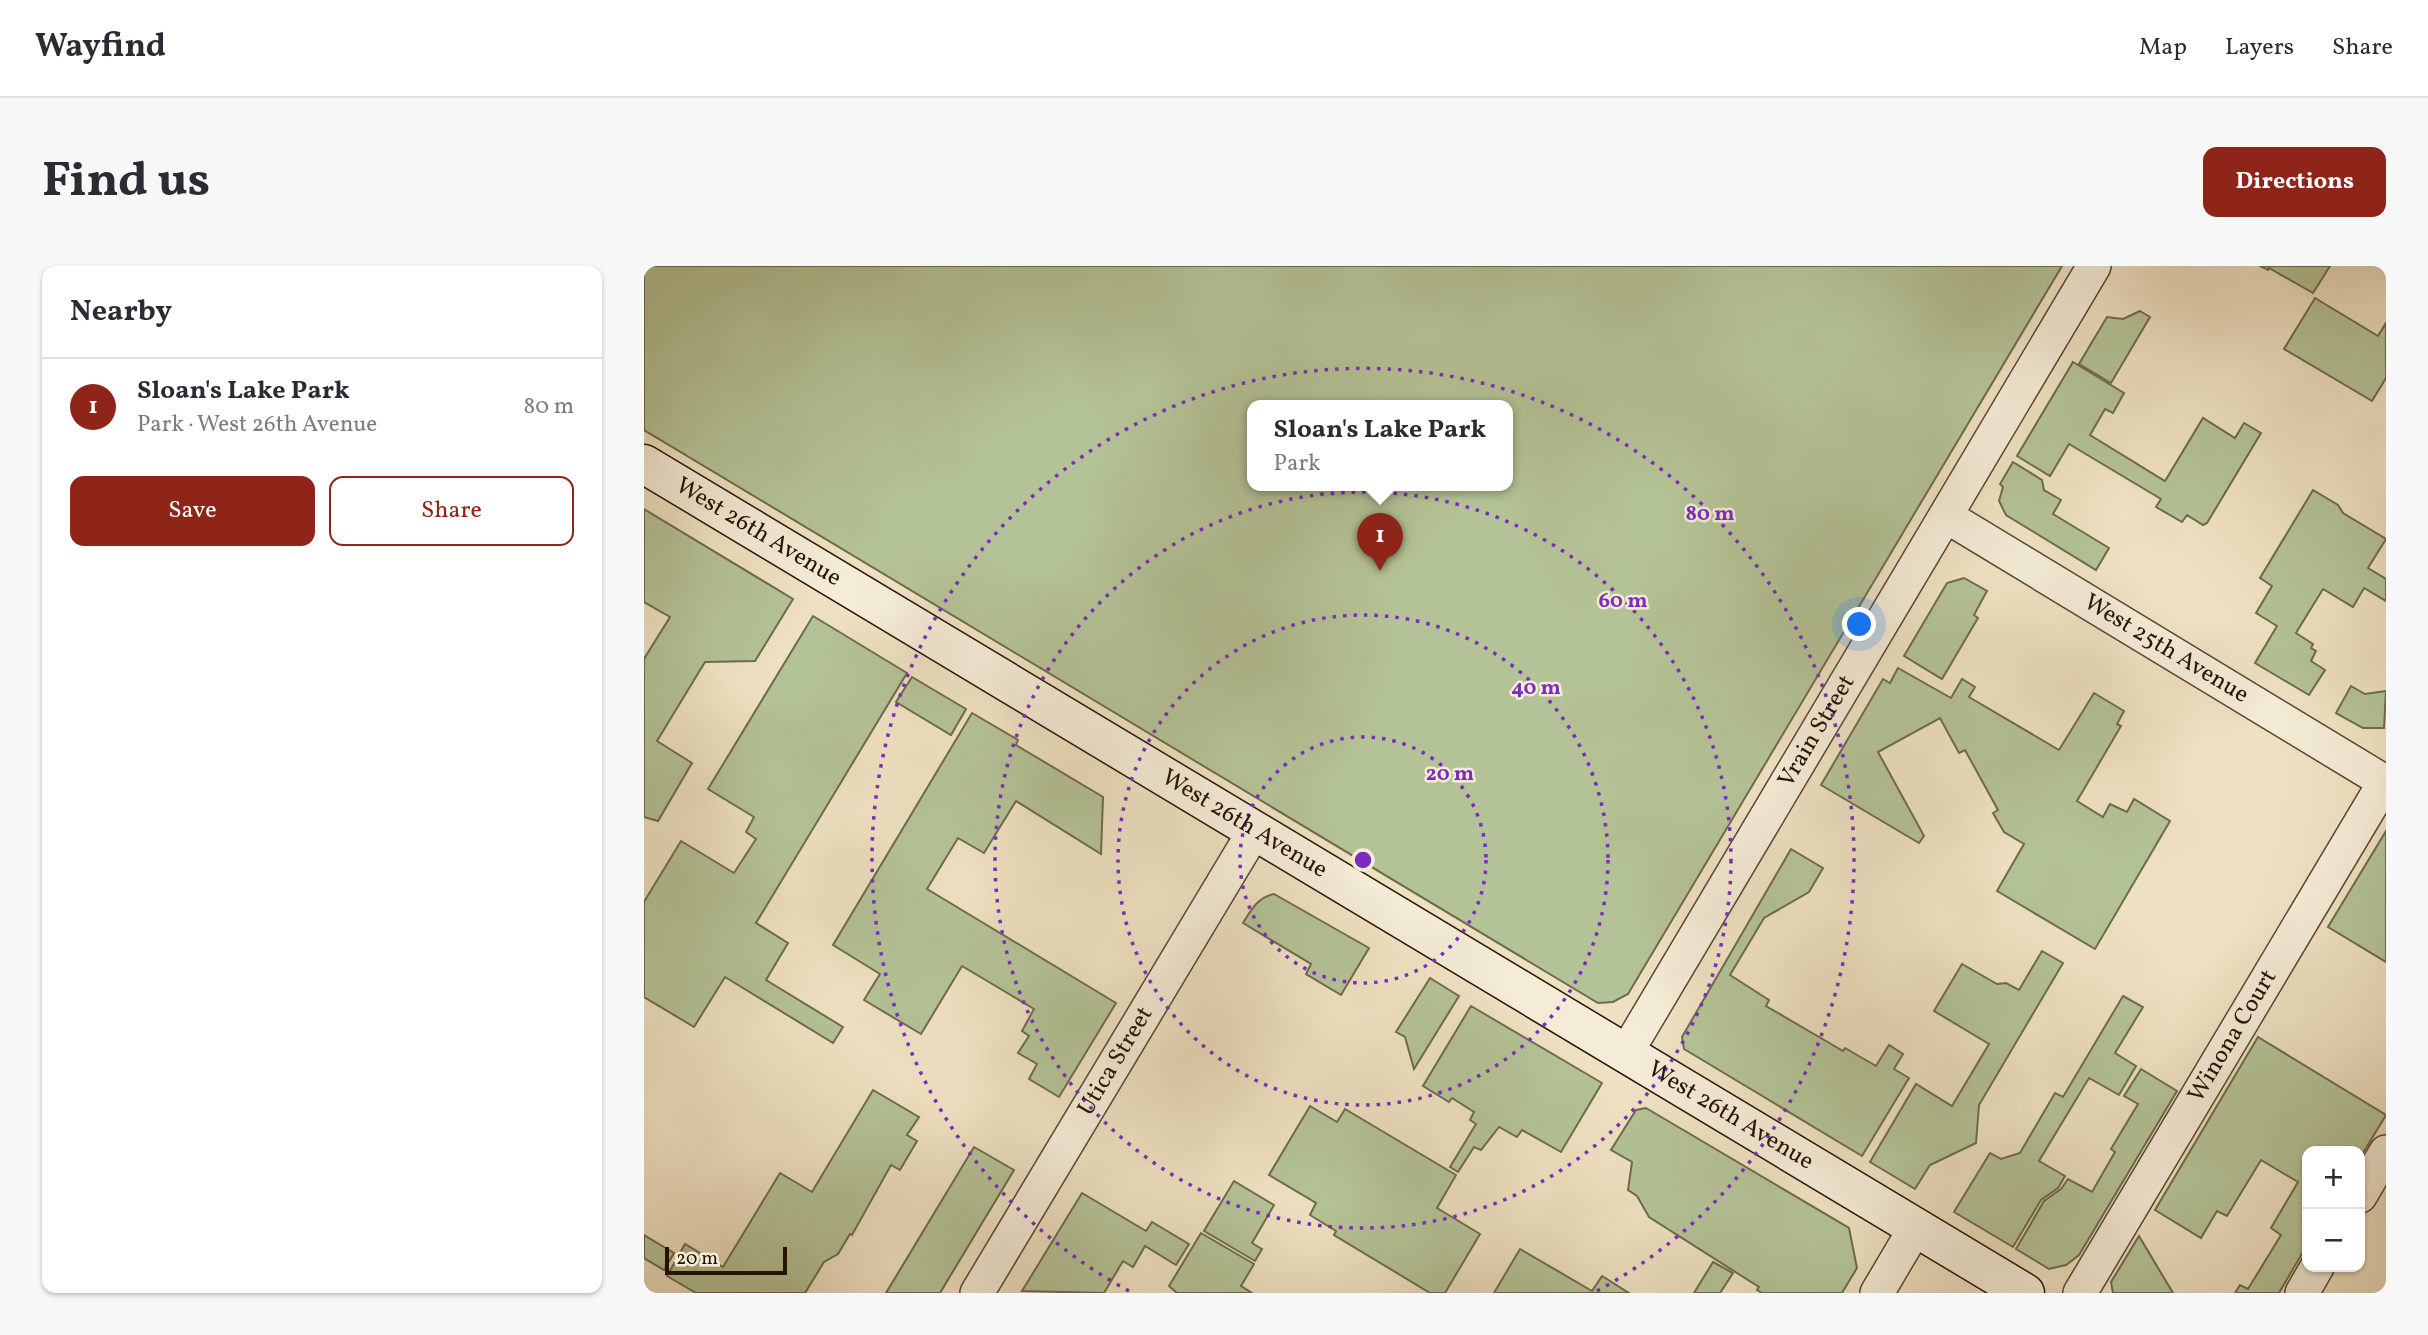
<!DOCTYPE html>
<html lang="en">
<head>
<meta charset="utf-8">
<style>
	body { margin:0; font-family:Vollkorn,serif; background:#f7f7f7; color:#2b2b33 }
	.controls { position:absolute; right:21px; bottom:21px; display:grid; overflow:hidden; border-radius:14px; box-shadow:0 2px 5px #0004 }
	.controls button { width:63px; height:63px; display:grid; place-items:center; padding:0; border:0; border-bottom:2px solid #e1e1e2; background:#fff; color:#2b2b33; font:35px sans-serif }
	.scale { position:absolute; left:21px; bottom:18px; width:122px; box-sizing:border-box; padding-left:7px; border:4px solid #271303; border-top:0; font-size:19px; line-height:24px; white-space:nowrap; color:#271303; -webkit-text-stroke:5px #f4ecd7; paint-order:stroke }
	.you { position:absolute; left:1216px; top:359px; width:24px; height:24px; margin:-18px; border:5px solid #fff; border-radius:50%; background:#1a73e8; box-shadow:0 0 0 10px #1a73e833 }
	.badge { display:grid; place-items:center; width:46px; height:46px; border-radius:50%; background:#8f2418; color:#fff; font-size:23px; font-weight:700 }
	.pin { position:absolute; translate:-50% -58px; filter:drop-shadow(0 2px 4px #0008) }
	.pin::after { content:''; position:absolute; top:37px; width:24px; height:21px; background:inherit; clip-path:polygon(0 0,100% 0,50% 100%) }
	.popup { position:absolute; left:603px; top:134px; width:266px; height:91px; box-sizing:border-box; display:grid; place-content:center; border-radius:14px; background:#fff; filter:drop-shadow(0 2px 5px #0005); font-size:23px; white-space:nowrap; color:#7c7c81 }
	.popup b { font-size:26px; color:#2b2b33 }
	.popup::after { content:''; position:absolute; left:50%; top:100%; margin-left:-14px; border:14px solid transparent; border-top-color:#fff }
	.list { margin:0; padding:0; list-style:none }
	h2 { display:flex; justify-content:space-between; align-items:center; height:91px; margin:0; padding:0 28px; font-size:30px }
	h2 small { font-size:23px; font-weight:400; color:#7c7c81 }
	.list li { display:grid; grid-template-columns:46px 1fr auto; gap:21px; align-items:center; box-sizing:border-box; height:98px; padding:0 28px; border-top:2px solid #e1e1e2 }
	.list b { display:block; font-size:26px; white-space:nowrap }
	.list p { margin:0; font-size:23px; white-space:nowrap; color:#7c7c81 }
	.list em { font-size:23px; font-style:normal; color:#7c7c81 }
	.actions { display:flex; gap:14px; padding:21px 28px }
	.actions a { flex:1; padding:16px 0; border:2px solid #8f2418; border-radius:14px; text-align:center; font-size:24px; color:#8f2418 }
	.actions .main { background:#8f2418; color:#fff }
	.map { position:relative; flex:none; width:1742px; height:1027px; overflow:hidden; border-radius:14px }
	header { display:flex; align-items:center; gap:42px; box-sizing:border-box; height:98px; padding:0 35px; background:#fff; border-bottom:2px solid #e1e1e2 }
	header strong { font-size:33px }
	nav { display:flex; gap:38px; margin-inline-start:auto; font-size:24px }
	.intro { display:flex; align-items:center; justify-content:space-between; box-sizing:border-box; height:168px; padding:0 42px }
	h1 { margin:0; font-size:49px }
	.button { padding:18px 32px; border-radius:14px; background:#8f2418; color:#fff; font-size:24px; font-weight:700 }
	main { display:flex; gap:42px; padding:0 42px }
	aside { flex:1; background:#fff; border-radius:14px; box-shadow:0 2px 5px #0004 }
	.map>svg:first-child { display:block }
	.green { fill:#b4c397; stroke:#6e6b4d; stroke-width:2; fill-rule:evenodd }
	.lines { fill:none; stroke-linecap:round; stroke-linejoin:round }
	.street-casing { stroke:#594633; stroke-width:36 }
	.secondary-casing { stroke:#271303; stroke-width:41 }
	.street { stroke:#f4ecd7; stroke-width:33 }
	.secondary { stroke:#f4ecd7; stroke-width:38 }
	.ring { fill:none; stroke:#7b2cbf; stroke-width:3.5; stroke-dasharray:3.5 7 }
	.labels { text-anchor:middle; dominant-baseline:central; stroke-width:5; stroke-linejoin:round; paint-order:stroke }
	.street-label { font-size:24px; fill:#271303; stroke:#f4ecd7 }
	.centre { fill:#7b2cbf; stroke:#f4ecd7; stroke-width:3.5 }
	.ring-label { font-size:21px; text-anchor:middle; font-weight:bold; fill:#7b2cbf; stroke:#f4ecd7; stroke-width:5; stroke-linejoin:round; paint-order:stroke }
</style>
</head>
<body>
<header>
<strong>Wayfind</strong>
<nav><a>Map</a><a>Layers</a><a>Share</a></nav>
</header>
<div class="intro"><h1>Find us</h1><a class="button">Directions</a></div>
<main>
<aside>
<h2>Nearby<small></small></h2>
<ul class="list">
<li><span class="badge">1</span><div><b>Sloan's Lake Park</b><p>Park · West 26th Avenue</p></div><em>80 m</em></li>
</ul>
<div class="actions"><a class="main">Save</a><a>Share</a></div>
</aside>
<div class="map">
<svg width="1742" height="1027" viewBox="0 0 1742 1027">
	<rect width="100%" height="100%" fill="#eee1c2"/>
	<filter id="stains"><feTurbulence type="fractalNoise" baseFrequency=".00286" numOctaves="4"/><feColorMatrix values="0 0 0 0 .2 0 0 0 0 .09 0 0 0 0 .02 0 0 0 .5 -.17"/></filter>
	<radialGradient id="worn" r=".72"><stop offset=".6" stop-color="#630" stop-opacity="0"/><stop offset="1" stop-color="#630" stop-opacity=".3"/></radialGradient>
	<!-- green -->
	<g class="green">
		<path d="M 0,0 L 1418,0 L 984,728 L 969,736 L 954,737 L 0,164 ZM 608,139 L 864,139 L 864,219 L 608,219 Z"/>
		<path d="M 1616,0 L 1686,0 L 1669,27 L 1625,2 L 1624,4 Z"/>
		<path d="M 1671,32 L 1734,70 L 1742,57 L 1742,112 L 1728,135 L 1640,83 Z"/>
		<path d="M 1496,45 L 1506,51 L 1467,117 L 1435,98 L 1463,51 L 1479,53 Z"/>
		<path d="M 1429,96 L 1480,127 L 1469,147 L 1461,143 L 1446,169 L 1521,215 L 1559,152 L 1591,172 L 1600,157 L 1617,167 L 1563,257 L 1559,259 L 1543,249 L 1538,256 L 1512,241 L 1517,233 L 1425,178 L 1406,210 L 1373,190 Z"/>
		<path d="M 1369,196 L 1398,214 L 1400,224 L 1417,234 L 1409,248 L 1465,282 L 1452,304 L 1362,249 L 1355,235 L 1359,221 L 1356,218 Z"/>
		<path d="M 1669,224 L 1694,239 L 1699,247 L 1742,273 L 1724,302 L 1742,313 L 1742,335 L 1720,322 L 1709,341 L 1679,323 L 1652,367 L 1669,378 L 1667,382 L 1672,385 L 1667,395 L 1681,404 L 1665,429 L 1611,397 L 1633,360 L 1612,347 L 1628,320 L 1616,312 Z"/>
		<path d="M 0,243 L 149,333 L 111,395 L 61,396 L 13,475 L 48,497 L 14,555 L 0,551 L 0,393 L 26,351 L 0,336 Z"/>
		<path d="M 1320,312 L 1343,325 L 1330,349 L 1334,352 L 1298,413 L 1260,390 L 1303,317 Z"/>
		<path d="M 169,350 L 263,407 L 112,657 L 144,677 L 122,714 L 199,761 L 189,777 L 81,711 L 50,761 L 0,731 L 0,636 L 37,575 L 90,607 L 112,573 L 102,566 L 110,551 L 64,523 Z"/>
		<path d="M 1254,402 L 1307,432 L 1318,413 L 1331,421 L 1325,431 L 1415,484 L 1450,427 L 1480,445 L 1473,458 L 1477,460 L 1433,535 L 1459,551 L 1466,538 L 1483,546 L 1490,533 L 1526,555 L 1451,683 L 1353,625 L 1380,578 L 1360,566 L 1349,547 L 1354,544 L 1321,484 L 1315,487 L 1296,452 L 1234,486 L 1280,570 L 1275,577 L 1177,519 L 1239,413 L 1246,417 Z"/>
		<path d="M 268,411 L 322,443 L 307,469 L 252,436 Z"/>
		<path d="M 1707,420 L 1721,428 L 1742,425 L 1740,462 L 1719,462 L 1692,447 Z"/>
		<path d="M 328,447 L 374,474 L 372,479 L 459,531 L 457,588 L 372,535 L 340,587 L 314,572 L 283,623 L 472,737 L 415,831 L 385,813 L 393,798 L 374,787 L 385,770 L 378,765 L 390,743 L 318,700 L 277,768 L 220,734 L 236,708 L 189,679 Z"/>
		<path d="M 1742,565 L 1742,696 L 1684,661 Z"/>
		<path d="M 1147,583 L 1179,602 L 1165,626 L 1120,652 L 1086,709 L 1125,734 L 1122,740 L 1199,785 L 1201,782 L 1232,800 L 1245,779 L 1259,788 L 1250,803 L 1265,812 L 1218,890 L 1040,783 L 1038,771 Z"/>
		<path d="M 630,628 L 725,682 L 697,729 L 662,708 L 667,698 L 599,657 C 607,644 614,631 630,628 Z"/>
		<path d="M 1398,685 L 1419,697 L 1335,839 L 1332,877 L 1286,899 L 1271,923 L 1226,896 L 1272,818 L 1308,840 L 1345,778 L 1290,745 L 1318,698 L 1353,718 L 1362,717 L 1375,724 Z"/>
		<path d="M 786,712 L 815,730 L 770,803 L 761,771 L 752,766 Z"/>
		<path d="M 1479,730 L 1499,741 L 1471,787 L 1492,800 L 1475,829 L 1445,812 L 1395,895 L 1421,910 L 1414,922 L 1397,934 L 1369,981 L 1310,946 L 1346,887 L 1357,893 L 1376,887 L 1411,827 L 1419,831 Z"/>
		<path d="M 827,740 L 958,817 L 917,886 L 878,864 L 873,871 L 855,861 L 837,884 L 830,881 L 814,906 L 806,901 L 832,858 L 826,854 L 830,846 L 808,832 L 805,836 L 779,820 Z"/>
		<path d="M 1614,771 L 1742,849 L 1716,892 L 1716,885 L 1663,885 L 1663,979 L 1635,1027 L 1591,1027 L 1596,1019 L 1604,1023 L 1637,969 L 1627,962 L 1654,916 L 1617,894 L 1583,950 L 1573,945 L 1557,972 L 1511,944 Z"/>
		<path d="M 1497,803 L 1533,825 L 1435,989 L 1422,999 L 1405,1003 L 1372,983 L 1400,935 L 1417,923 L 1424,913 L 1448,926 L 1471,886 L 1467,883 L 1494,838 L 1480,830 Z"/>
		<path d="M 229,824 L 275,851 L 263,869 L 273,875 L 256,904 L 247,899 L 208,969 L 206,968 L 194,988 L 180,996 L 161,1027 L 52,1027 L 23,1010 L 41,978 L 79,1001 L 136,907 L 168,926 Z"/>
		<path d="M 666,840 L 693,856 L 701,843 L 812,909 L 793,942 L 836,968 L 801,1027 L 786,1027 L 690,969 L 692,965 L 666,949 L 672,937 L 625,909 Z"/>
		<path d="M 1002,842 L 1205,962 L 1213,1002 L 1198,1027 L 1118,1027 L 1113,1024 L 1115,1021 L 1005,951 L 993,930 L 984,924 L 988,896 L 967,884 L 992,844 Z"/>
		<path d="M 330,881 L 370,904 L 296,1027 L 242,1027 Z"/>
		<path d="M 590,915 L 630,939 L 608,977 L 618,983 L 611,995 L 560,965 Z"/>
		<path d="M 438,927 L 502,965 L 508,956 L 545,978 L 532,999 L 501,980 L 489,1001 L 479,995 L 460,1027 L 378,1025 Z"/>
		<path d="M 557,967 L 610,998 L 597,1020 L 608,1027 L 533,1027 L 525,1020 Z"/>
		<path d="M 0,969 L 30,987 L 20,1004 L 0,992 Z"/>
		<path d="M 1495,970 L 1529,1027 L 1469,1027 L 1467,1016 Z"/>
		<path d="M 876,983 L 948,1025 L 958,1010 L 985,1027 L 850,1027 Z"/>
		<path d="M 1069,996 L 1089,1007 L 1076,1027 L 1050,1027 Z"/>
	</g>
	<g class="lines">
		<!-- street casing -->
		<g class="street-casing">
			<g id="street">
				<path id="s1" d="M 1302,250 L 1741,516"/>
				<path id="s2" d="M 982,787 L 1450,0"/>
				<path d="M 1716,930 L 1742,886"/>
				<path id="s3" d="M 333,1027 L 611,564"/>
				<path d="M 1233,1027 L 1272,961"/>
				<path id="s4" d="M 1436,1027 L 1742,514"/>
				<path d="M 1658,1027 L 1673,1001"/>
			</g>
		</g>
		<!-- secondary casing -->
		<g class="secondary-casing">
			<g id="secondary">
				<path id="s5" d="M 0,198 L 1381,1027"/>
			</g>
		</g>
		<!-- street -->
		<use href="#street" class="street"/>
		<!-- secondary -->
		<use href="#secondary" class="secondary"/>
	</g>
	<!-- distance rings -->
	<g class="ring">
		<circle cx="719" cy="594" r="123"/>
		<circle cx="719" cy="594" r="245"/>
		<circle cx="719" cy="594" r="368"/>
		<path d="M485 1025A491 491 0 1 1 953 1025"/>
	</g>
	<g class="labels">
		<!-- street labels -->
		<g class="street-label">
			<text stroke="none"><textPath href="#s5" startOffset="133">West 26th Avenue</textPath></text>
			<text stroke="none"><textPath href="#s1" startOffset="257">West 25th Avenue</textPath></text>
			<text stroke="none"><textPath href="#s2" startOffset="374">Vrain Street</textPath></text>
			<text stroke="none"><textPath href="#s5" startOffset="700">West 26th Avenue</textPath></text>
			<text stroke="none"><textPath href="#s4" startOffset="299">Winona Court</textPath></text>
			<text stroke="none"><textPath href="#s3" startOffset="270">Utica Street</textPath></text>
			<text stroke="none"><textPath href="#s5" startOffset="1267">West 26th Avenue</textPath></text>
		</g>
	</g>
	<circle cx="719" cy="594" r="10" class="centre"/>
	<g class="ring-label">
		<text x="1066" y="254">80 m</text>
		<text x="979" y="341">60 m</text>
		<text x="892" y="428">40 m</text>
		<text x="806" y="514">20 m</text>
	</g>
	<rect width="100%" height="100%" filter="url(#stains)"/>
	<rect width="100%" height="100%" fill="url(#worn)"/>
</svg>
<div class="controls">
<button>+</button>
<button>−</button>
</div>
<div class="scale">20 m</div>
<div class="you"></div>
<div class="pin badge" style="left:736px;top:305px">1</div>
<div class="popup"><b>Sloan's Lake Park</b>Park</div>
</div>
</main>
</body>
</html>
